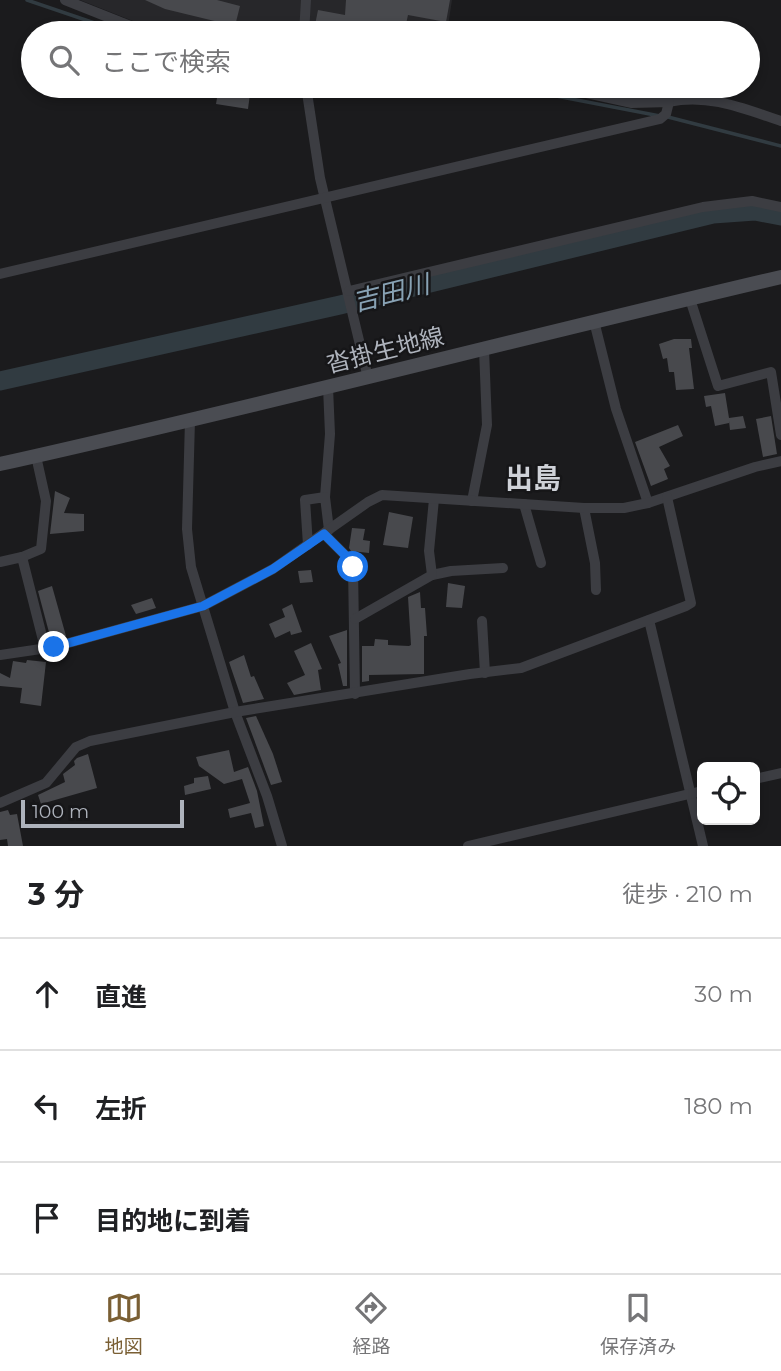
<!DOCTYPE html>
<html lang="ja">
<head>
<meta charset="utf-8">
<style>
	body { margin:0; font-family:Montserrat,"Noto Sans JP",sans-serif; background:#f6f6f6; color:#202124 }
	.controls { position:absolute; right:21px; bottom:21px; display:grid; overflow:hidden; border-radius:10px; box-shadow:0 4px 10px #0003 }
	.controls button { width:63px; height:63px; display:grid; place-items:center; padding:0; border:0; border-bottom:2px solid #e0e0e0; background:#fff; color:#202124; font:35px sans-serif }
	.scale { position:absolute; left:21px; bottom:18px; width:163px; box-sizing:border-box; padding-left:7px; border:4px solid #aeb3bc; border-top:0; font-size:19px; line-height:24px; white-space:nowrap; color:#aeb3bc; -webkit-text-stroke:5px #161618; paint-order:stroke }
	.stop { position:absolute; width:21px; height:21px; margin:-16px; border:5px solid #1a73e8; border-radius:50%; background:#fff }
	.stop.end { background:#1a73e8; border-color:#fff; box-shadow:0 2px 7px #0008 }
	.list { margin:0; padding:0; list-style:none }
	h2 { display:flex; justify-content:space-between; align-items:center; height:91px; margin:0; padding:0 28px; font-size:30px }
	h2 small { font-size:23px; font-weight:400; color:#757577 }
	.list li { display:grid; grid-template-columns:46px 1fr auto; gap:21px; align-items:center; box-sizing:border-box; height:112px; padding:0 28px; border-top:2px solid #e0e0e0 }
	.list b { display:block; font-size:26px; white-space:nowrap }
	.list em { font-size:23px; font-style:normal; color:#757577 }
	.icon { flex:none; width:38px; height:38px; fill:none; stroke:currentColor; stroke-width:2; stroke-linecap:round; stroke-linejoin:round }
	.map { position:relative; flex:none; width:781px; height:846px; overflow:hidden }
	.search { position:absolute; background:#fff; box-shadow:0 4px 10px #0003; left:21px; right:21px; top:21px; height:77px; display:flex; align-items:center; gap:18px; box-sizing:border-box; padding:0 24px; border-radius:38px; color:#757577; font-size:26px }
	.sheet { height:427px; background:#fff }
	nav { display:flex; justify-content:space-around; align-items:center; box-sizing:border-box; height:98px; border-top:2px solid #e0e0e0; background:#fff; font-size:19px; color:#757577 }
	nav a { display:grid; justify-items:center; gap:4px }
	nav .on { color:#7a5f34 }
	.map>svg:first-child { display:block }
	.built { fill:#27272a }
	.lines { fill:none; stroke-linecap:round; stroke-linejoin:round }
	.stream { stroke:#313b41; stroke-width:3.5 }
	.river { stroke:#313b41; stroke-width:19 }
	.building { fill:#48494d }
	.street { stroke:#3c3d42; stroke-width:10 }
	.secondary { stroke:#4a4c52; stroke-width:14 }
	.route { stroke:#1a73e8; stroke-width:9 }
	.labels { text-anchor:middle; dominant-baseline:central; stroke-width:5; stroke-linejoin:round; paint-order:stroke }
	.street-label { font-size:24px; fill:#aeb3bc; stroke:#161618 }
	.water-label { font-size:26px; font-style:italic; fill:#88a2b4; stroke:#161618 }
	.quarter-label { font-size:28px; font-weight:bold; fill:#cfd2d8; stroke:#161618 }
</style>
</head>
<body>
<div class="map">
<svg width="781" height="846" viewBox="0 0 781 846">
	<rect width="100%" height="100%" fill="#1b1b1d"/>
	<!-- built -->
	<path class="built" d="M 80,0 L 452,0 L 447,33 L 163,33 Z"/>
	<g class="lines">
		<!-- stream -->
		<g class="stream">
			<path d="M 27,0 L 124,33"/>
			<path d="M 351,86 L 419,92 L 422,86"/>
			<path d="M 504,86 L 660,116"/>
			<path d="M 668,117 L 781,146"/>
		</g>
		<!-- river -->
		<path class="river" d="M 0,381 L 340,305 L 713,214 L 755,211 L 781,216"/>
	</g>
	<!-- building -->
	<g class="building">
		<path d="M 145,0 L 217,0 L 240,6 L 235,26 L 165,9 Z"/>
		<path d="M 346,0 L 450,0 L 446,22 L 408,15 L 404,33 L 333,33 L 314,30 L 318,10 L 345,15 Z"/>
		<path d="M 219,86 L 251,86 L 248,109 L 216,104 Z"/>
		<path d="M 674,339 L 691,339 L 692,348 L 689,348 L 694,389 L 676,390 L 674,372 L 669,372 L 667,358 L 663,359 L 659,344 Z"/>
		<path d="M 725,393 L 729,418 L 743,416 L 746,428 L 730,430 L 729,421 L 729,423 L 715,426 L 711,406 L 706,407 L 704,396 Z"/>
		<path d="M 771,416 L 777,454 L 763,457 L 756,419 Z"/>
		<path d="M 678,425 L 683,436 L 659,447 L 670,466 L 664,469 L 668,479 L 651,486 L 635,442 Z"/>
		<path d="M 55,491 L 70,498 L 64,513 L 84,514 L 84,531 L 50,534 Z"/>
		<path d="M 389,512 L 413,517 L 408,548 L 383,545 Z"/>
		<path d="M 352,528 L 365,529 L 363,540 L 370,541 L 369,553 L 351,551 L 349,548 Z"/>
		<path d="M 311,570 L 313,582 L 300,583 L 298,571 Z"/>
		<path d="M 448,583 L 465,586 L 462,608 L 446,607 Z"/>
		<path d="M 52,586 L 66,636 L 51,640 L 38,591 Z"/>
		<path d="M 420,592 L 421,608 L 425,608 L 427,636 L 424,636 L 424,674 L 369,675 L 369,681 L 362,682 L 362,646 L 374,646 L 375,639 L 388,640 L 388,645 L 409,646 L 411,645 L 408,597 Z"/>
		<path d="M 152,598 L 156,608 L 136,614 L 131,605 Z"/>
		<path d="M 292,604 L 302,632 L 291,635 L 290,631 L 275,638 L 269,624 L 285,617 L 282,609 Z"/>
		<path d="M 347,630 L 347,686 L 343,686 L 338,664 L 341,663 L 329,636 Z"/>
		<path d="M 311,643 L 322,669 L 318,670 L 321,690 L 294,695 L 287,683 L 305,675 L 294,651 Z"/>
		<path d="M 244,655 L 251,677 L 254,676 L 264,699 L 243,703 L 229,662 Z"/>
		<path d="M 27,660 L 46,662 L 41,706 L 20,703 L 22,688 L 0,686 L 0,673 L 10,678 L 13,661 L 26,663 Z"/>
		<path d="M 256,716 L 273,754 L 282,782 L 271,785 L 246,718 Z"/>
		<path d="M 229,750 L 234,772 L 248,767 L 257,791 L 264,826 L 255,828 L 251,813 L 230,818 L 228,809 L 250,803 L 242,779 L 224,784 L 199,766 L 196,757 Z"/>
		<path d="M 88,754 L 97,788 L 41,804 L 38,795 L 65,782 L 63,774 L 75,765 L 74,761 L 77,758 Z"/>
		<path d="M 208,776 L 211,789 L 185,795 L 184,786 L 194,783 L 194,778 Z"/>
		<path d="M 8,810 L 10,815 L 17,814 L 23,846 L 8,846 L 7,839 L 0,840 L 0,812 Z"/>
	</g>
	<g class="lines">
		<!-- street -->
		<g class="street">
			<path d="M 65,0 L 148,33"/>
			<path d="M 304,33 L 306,0"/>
			<path d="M 306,86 L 320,178 L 368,378"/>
			<path d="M 669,102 C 708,93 745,109 781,121"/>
			<path d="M 0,274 L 660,119 L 666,114 L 669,102 L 632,103 L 555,86"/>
			<path d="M 349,291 L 703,207 L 752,201 L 781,207"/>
			<path d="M 690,299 L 718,386 L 771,372 L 781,435"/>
			<path d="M 594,321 L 616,409 L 648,503"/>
			<path d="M 190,420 L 187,529 L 191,567 L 235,712 L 267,796 L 282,846"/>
			<path d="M 325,497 L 330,434 L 328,387"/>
			<path d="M 472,501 L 487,425 L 484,349"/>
			<path d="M 524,504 L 541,563"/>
			<path d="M 584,508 L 595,563 L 596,590"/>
			<path d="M 324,534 L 346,556 L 353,567 L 355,694"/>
			<path d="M 308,545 L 305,500 L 325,497 L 329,530"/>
			<path d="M 22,557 L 41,549 L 46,501 L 36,456"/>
			<path d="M 0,562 L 22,557 L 45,648"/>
			<path d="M 432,575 L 451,571 L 503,568"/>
			<path d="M 355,619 L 432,575 L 429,551 L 434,499"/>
			<path d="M 649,620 L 703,846"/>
			<path d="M 482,621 L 485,673"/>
			<path d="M 0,655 L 54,647 L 203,606 L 273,569 L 368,502 L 382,495 L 584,508 L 624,508 L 648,503 L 755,467 L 781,461"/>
			<path d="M 755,779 L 781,773"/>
			<path d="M 0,803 L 46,783 L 76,747 L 90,741 L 235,712 L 470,674 L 521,668 L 686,606 L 691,603 L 667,497"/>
			<path d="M 468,846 L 702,791"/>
		</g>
		<!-- secondary -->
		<path class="secondary" d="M 0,464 C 261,406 520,338 781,277"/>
	</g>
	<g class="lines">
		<!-- route -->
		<path class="route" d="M 54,647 L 203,606 L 273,569 L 324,534 L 346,556 L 353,567"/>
	</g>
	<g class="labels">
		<!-- street labels -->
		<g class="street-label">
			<text transform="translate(385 350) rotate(-14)">沓掛生地線</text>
		</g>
		<!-- water labels -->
		<g class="water-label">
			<text transform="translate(391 293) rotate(-14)">吉田川</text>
		</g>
		<!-- quarter labels -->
		<g class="quarter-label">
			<text x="533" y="478">出島</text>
		</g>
	</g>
</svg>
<div class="controls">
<button><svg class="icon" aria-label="locate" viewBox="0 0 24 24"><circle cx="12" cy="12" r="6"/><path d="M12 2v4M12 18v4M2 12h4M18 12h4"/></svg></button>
</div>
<div class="scale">100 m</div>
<div class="stop" style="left:353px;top:567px"></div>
<div class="stop end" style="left:54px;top:647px"></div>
<div class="search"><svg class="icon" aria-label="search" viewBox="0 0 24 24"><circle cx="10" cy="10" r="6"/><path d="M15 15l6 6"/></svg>ここで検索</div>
</div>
<section class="sheet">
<h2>3 分<small>徒歩 · 210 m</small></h2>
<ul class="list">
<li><svg class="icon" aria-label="ahead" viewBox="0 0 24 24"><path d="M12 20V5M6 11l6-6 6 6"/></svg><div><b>直進</b></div><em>30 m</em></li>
<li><svg class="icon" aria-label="left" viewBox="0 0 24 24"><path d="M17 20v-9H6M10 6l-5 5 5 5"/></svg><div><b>左折</b></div><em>180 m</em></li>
<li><svg class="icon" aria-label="arrive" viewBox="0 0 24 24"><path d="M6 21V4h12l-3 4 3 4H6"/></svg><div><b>目的地に到着</b></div></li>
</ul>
</section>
<nav>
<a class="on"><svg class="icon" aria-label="map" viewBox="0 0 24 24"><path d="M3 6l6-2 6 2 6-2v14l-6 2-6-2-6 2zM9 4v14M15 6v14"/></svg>地図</a>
<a><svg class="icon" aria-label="directions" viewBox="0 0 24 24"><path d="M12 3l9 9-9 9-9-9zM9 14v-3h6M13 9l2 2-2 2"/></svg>経路</a>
<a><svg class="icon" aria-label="saved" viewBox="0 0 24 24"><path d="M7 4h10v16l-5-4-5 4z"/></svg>保存済み</a>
</nav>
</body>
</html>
